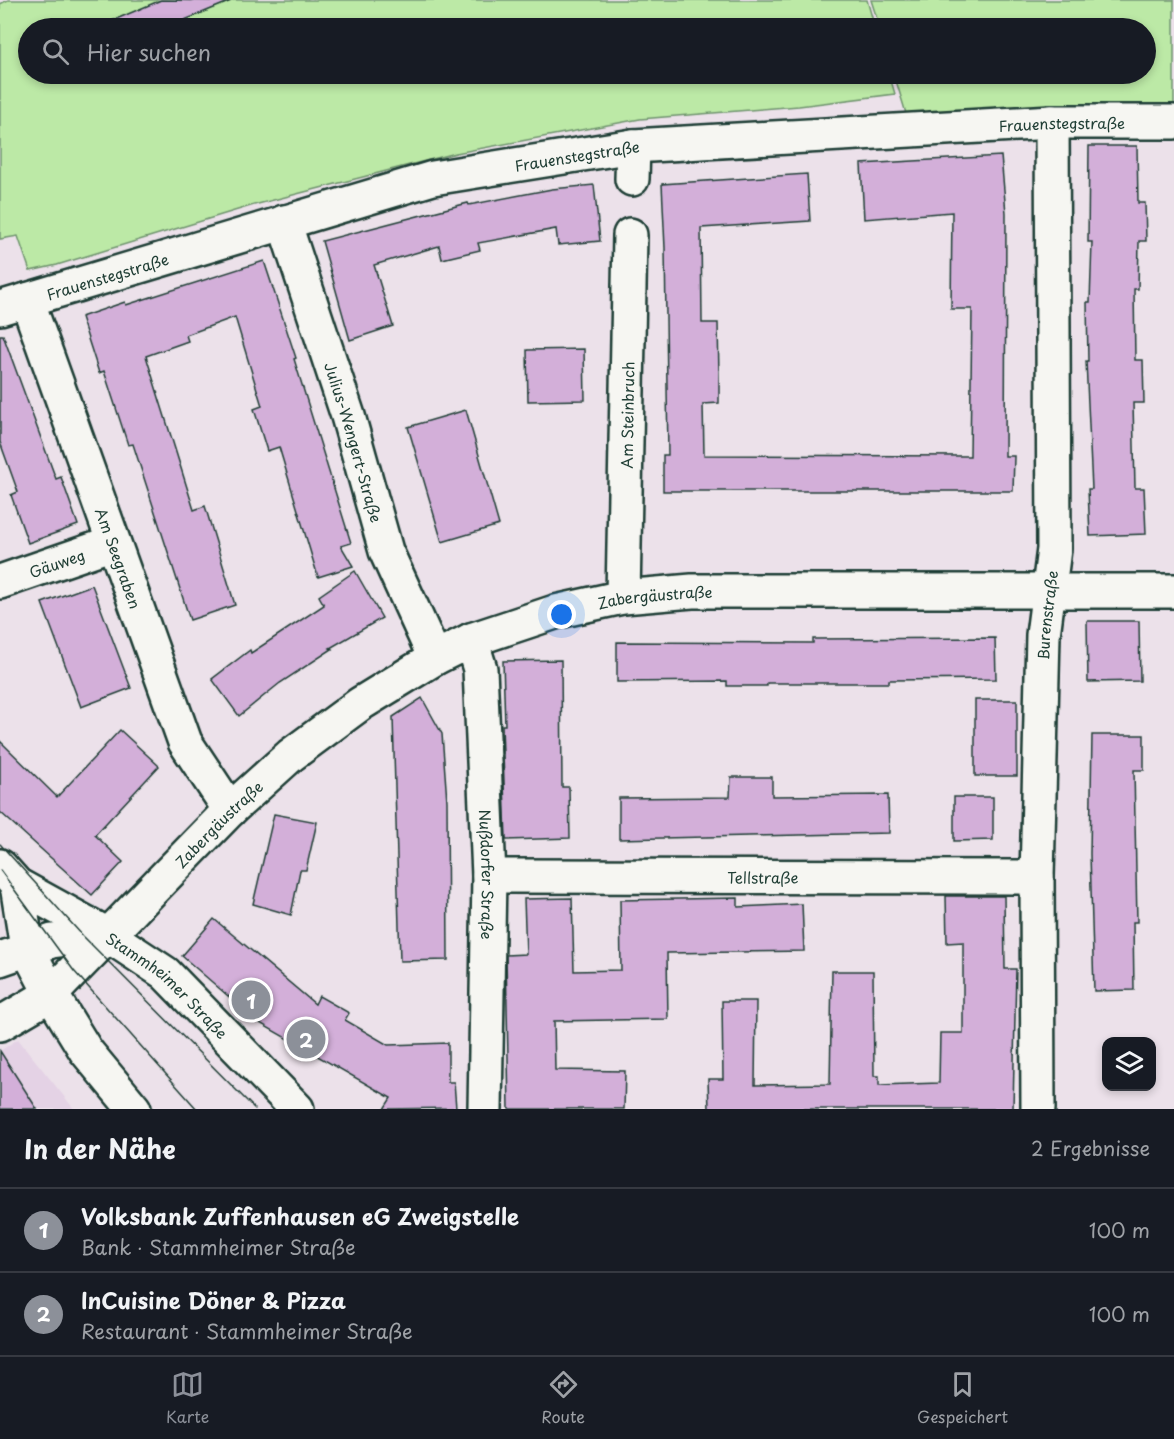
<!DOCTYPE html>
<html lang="de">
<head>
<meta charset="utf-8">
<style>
	body { margin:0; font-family:"Playpen Sans",sans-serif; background:#20242c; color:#f1f3f6 }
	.controls { position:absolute; right:18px; bottom:18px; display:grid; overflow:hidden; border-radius:12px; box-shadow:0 3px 9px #0003 }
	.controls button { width:54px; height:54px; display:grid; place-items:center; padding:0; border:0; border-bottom:2px solid #363941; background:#171b24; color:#f1f3f6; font:30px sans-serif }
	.you { position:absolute; left:562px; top:615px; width:21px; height:21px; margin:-15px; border:4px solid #fff; border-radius:50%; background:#1a73e8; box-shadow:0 0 0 9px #1a73e833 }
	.badge { display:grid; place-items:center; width:39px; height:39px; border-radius:50%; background:#8c9099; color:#fff; font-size:20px; font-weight:700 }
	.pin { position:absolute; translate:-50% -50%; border:3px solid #fff; box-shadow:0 2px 6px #0006 }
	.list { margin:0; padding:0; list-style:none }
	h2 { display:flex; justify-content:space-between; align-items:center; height:78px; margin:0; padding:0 24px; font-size:26px }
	h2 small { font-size:20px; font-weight:400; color:#9ea1a6 }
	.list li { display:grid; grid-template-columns:39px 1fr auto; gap:18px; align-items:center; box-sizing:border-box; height:84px; padding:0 24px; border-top:2px solid #363941 }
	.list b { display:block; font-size:22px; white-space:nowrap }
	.list p { margin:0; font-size:20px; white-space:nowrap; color:#9ea1a6 }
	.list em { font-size:20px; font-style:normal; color:#9ea1a6 }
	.icon { flex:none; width:33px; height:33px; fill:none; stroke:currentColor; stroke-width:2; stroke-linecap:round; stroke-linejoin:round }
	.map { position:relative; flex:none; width:1174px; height:1109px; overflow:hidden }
	.search { position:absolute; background:#171b24; box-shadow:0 3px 9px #0003; left:18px; right:18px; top:18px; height:66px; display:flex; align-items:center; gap:15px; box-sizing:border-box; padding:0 21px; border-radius:33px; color:#9ea1a6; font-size:22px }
	.sheet { height:246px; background:#171b24 }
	nav { display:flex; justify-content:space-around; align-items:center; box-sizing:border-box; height:84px; border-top:2px solid #363941; background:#171b24; font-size:16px; color:#9ea1a6 }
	nav a { display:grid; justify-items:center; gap:3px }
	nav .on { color:#8c9099 }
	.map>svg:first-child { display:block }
	.built { fill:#e4d2e5 }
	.green { fill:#bce9a6; stroke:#6e936d; stroke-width:1.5 }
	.building { fill:#d3afd9; stroke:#1f3d34; stroke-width:1.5 }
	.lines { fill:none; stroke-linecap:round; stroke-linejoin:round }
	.minor-casing { stroke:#1f3d34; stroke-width:38 }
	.major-casing { stroke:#1f3d34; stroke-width:38 }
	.minor { stroke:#f6f6f2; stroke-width:33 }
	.major { stroke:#f6f6f2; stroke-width:33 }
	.tram { stroke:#1f3d34; stroke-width:1.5 }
	.labels { text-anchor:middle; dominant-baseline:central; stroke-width:6; stroke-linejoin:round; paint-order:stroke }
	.street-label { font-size:15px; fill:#1f3d34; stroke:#f6f6f2 }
</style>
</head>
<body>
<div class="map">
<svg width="1174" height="1109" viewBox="0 0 1174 1109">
	<rect width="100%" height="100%" fill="#ece1ea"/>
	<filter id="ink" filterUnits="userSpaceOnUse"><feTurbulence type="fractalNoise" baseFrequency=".0167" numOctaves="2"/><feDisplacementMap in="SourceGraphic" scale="12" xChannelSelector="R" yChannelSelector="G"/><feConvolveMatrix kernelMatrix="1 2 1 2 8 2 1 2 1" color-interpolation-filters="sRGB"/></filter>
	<g filter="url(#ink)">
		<!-- built -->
		<path class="built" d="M 18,1039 L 74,1109 L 0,1109 L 0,1051 Z"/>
		<!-- green -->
		<g class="green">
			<path d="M 8,0 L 867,0 L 875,28 L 28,28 L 28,74 L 889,74 L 895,94 L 799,106 L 640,119 L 456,153 L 254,205 L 57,265 L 30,271 L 18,236 L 0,239 L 0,4 Z"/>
			<path d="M 871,0 L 1174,0 L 1174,108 L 908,120 L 894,74 L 1146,74 L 1146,28 L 880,28 Z"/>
		</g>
		<!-- building -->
		<g class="building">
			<path d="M 161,0 L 231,1 L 180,22 L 183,28 L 95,28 Z"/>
			<path d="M 1089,146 L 1137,146 L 1138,203 L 1145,203 L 1146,241 L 1139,241 L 1138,289 L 1134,289 L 1135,360 L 1143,360 L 1144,403 L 1133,403 L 1135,488 L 1144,488 L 1146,534 L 1090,536 L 1088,489 L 1092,489 L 1086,361 L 1088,361 L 1087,302 L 1090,302 L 1092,242 L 1088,242 Z"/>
			<path d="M 1001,156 L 1006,213 L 1005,456 L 1014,456 L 1013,491 L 663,491 L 663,455 L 668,455 L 665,248 L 662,184 L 807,174 L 810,221 L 701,228 L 702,323 L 718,323 L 719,377 L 719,403 L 703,404 L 704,455 L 970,456 L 972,309 L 951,309 L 952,212 L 864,219 L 861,164 Z"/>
			<path d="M 594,185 L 600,241 L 558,245 L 556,229 L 478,243 L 480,250 L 442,259 L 439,246 L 374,265 L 393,326 L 350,340 L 322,241 L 468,203 L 469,205 L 552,189 Z"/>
			<path d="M 264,261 L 296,358 L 294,359 L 351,543 L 341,546 L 353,566 L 318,577 L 279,447 L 267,451 L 254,409 L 262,406 L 235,317 L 186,335 L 188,341 L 146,356 L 194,510 L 205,506 L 235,605 L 190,620 L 133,444 L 128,445 L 104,371 L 99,373 L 81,317 L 125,302 L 126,305 Z"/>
			<path d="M 0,335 L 3,335 L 56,479 L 61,477 L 78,525 L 28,543 L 11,495 L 18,492 L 0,442 Z"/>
			<path d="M 584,349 L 585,400 L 528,401 L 527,350 Z"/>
			<path d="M 466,410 L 499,525 L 442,542 L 408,427 Z"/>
			<path d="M 355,571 L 382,618 L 330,648 L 332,649 L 280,683 L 239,716 L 212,679 L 250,650 L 251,653 L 324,605 L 319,596 Z"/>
			<path d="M 92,585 L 131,688 L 81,707 L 42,603 Z"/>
			<path d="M 1087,621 L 1139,621 L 1140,681 L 1088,682 Z"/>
			<path d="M 995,638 L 996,679 L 889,680 L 889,683 L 767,683 L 767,686 L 727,686 L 727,681 L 617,682 L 617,642 L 813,643 L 813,639 Z"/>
			<path d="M 561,660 L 562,787 L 569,787 L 570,838 L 506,840 L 502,725 L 505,725 L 503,661 Z"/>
			<path d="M 422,698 L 442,734 L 447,801 L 448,960 L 400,961 L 393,717 Z"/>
			<rect x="975" y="700" width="42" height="76"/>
			<path d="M 120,730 L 159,766 L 95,835 L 123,862 L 92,895 L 0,812 L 0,741 L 57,797 Z"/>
			<path d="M 1092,735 L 1144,735 L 1144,770 L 1134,770 L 1137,922 L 1133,922 L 1134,990 L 1094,991 L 1090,854 Z"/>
			<path d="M 731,777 L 772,777 L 772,796 L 888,795 L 889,833 L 619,839 L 619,798 L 730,797 Z"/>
			<path d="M 954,797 L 993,797 L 993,840 L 954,841 Z"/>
			<path d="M 274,814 L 317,822 L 306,870 L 300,870 L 291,915 L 253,904 Z"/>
			<path d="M 946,896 L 1004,896 L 1005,969 L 1016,969 L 1013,1109 L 709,1109 L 708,1079 L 723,1079 L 722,1001 L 756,1001 L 755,1085 L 830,1084 L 832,971 L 873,971 L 874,1076 L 879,1076 L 879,1085 L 939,1083 L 940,1033 L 963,1033 L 963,942 L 947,943 Z"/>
			<path d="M 572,898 L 574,971 L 621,970 L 620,900 L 738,898 L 738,907 L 802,904 L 804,951 L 667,953 L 668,1019 L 554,1021 L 555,1070 L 625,1071 L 624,1109 L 509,1109 L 506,955 L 526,954 L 524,899 Z"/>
			<path d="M 214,919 L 315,1004 L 319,996 L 349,1013 L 345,1020 L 388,1045 L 448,1043 L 448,1082 L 454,1082 L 456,1108 L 384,1109 L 391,1098 L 258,1022 L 182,956 Z"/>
			<path d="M 0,1051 L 37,1109 L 0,1109 Z"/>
		</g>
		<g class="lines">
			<!-- minor casing -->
			<g class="minor-casing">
				<g id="minor">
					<path d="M 632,179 L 633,146"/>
					<path id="s1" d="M 284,222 L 348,416 L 386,551 L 435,658"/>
					<path id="s2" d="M 27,300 L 185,742 L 230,810"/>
					<path id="s3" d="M 0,308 L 433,178 L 633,146 L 1052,122 L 1174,122"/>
					<path id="s4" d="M 0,582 L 113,543"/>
					<path id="s5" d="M 623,597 L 630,235"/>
					<path id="s6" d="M 471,640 L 480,669 L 489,876 L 485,1109"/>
					<path id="s7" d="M 489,876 L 1037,877"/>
					<path id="s8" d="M 106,934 L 165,973 L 297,1109"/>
					<path d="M 51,994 L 86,1051 L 134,1109"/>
					<path id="s9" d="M 1038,1109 L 1037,877 L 1043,635 L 1054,549 L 1052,122"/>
				</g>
			</g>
			<!-- major casing -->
			<g class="major-casing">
				<g id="major">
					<path d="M 0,866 L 17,885 L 106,934"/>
					<path d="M 17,885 L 27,948 L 51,994"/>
					<path d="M 0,959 L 52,941 L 106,934"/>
					<path id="s10" d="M 0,1024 L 51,994 L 230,810 L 291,755 L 360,704 L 435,658 L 471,640 L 555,612 L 623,597 L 692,591 L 1174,591"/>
				</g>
			</g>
			<!-- minor -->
			<use href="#minor" class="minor"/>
			<!-- major -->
			<use href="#major" class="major"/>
			<!-- tram -->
			<g class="tram">
				<path d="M 0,844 L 83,936 L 255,1109"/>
				<path d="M 0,870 L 74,971 L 197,1109"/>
			</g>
		</g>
	</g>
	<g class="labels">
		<!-- street labels -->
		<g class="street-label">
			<text stroke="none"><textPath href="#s3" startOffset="1084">Frauenstegstraße</textPath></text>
			<text stroke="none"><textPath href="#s3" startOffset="598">Frauenstegstraße</textPath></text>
			<text stroke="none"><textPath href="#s3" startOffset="112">Frauenstegstraße</textPath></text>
			<text stroke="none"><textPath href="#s5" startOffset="182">Am Steinbruch</textPath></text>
			<text stroke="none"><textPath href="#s1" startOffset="231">Julius-Wengert-Straße</textPath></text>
			<text stroke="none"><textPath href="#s2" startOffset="274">Am Seegraben</textPath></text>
			<text stroke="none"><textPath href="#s4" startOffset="60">Gäuweg</textPath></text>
			<text stroke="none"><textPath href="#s10" startOffset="802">Zabergäustraße</textPath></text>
			<text stroke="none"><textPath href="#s9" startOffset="494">Burenstraße</textPath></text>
			<text stroke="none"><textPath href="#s10" startOffset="298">Zabergäustraße</textPath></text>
			<text stroke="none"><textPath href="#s6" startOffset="236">Nußdorfer Straße</textPath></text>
			<text stroke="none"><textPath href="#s7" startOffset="274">Tellstraße</textPath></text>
			<text stroke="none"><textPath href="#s8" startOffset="80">Stammheimer Straße</textPath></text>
		</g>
	</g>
</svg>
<div class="controls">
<button><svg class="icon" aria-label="layers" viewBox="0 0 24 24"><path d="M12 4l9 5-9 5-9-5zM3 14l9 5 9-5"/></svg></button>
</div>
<div class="you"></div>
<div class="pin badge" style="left:251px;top:1000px">1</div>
<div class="pin badge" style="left:306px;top:1039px">2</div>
<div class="search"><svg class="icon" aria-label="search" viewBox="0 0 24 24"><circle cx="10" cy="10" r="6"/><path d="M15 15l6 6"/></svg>Hier suchen</div>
</div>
<section class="sheet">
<h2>In der Nähe<small>2 Ergebnisse</small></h2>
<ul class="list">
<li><span class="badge">1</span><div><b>Volksbank Zuffenhausen eG Zweigstelle</b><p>Bank · Stammheimer Straße</p></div><em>100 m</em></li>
<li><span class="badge">2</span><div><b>InCuisine Döner &amp; Pizza</b><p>Restaurant · Stammheimer Straße</p></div><em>100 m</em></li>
</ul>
</section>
<nav>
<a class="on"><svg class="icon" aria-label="map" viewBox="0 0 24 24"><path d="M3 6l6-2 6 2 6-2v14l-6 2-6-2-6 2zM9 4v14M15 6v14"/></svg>Karte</a>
<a><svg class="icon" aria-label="directions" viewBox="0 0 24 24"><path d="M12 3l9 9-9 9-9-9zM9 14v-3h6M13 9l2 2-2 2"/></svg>Route</a>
<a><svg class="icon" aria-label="saved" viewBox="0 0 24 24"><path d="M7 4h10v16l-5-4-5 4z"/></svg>Gespeichert</a>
</nav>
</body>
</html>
